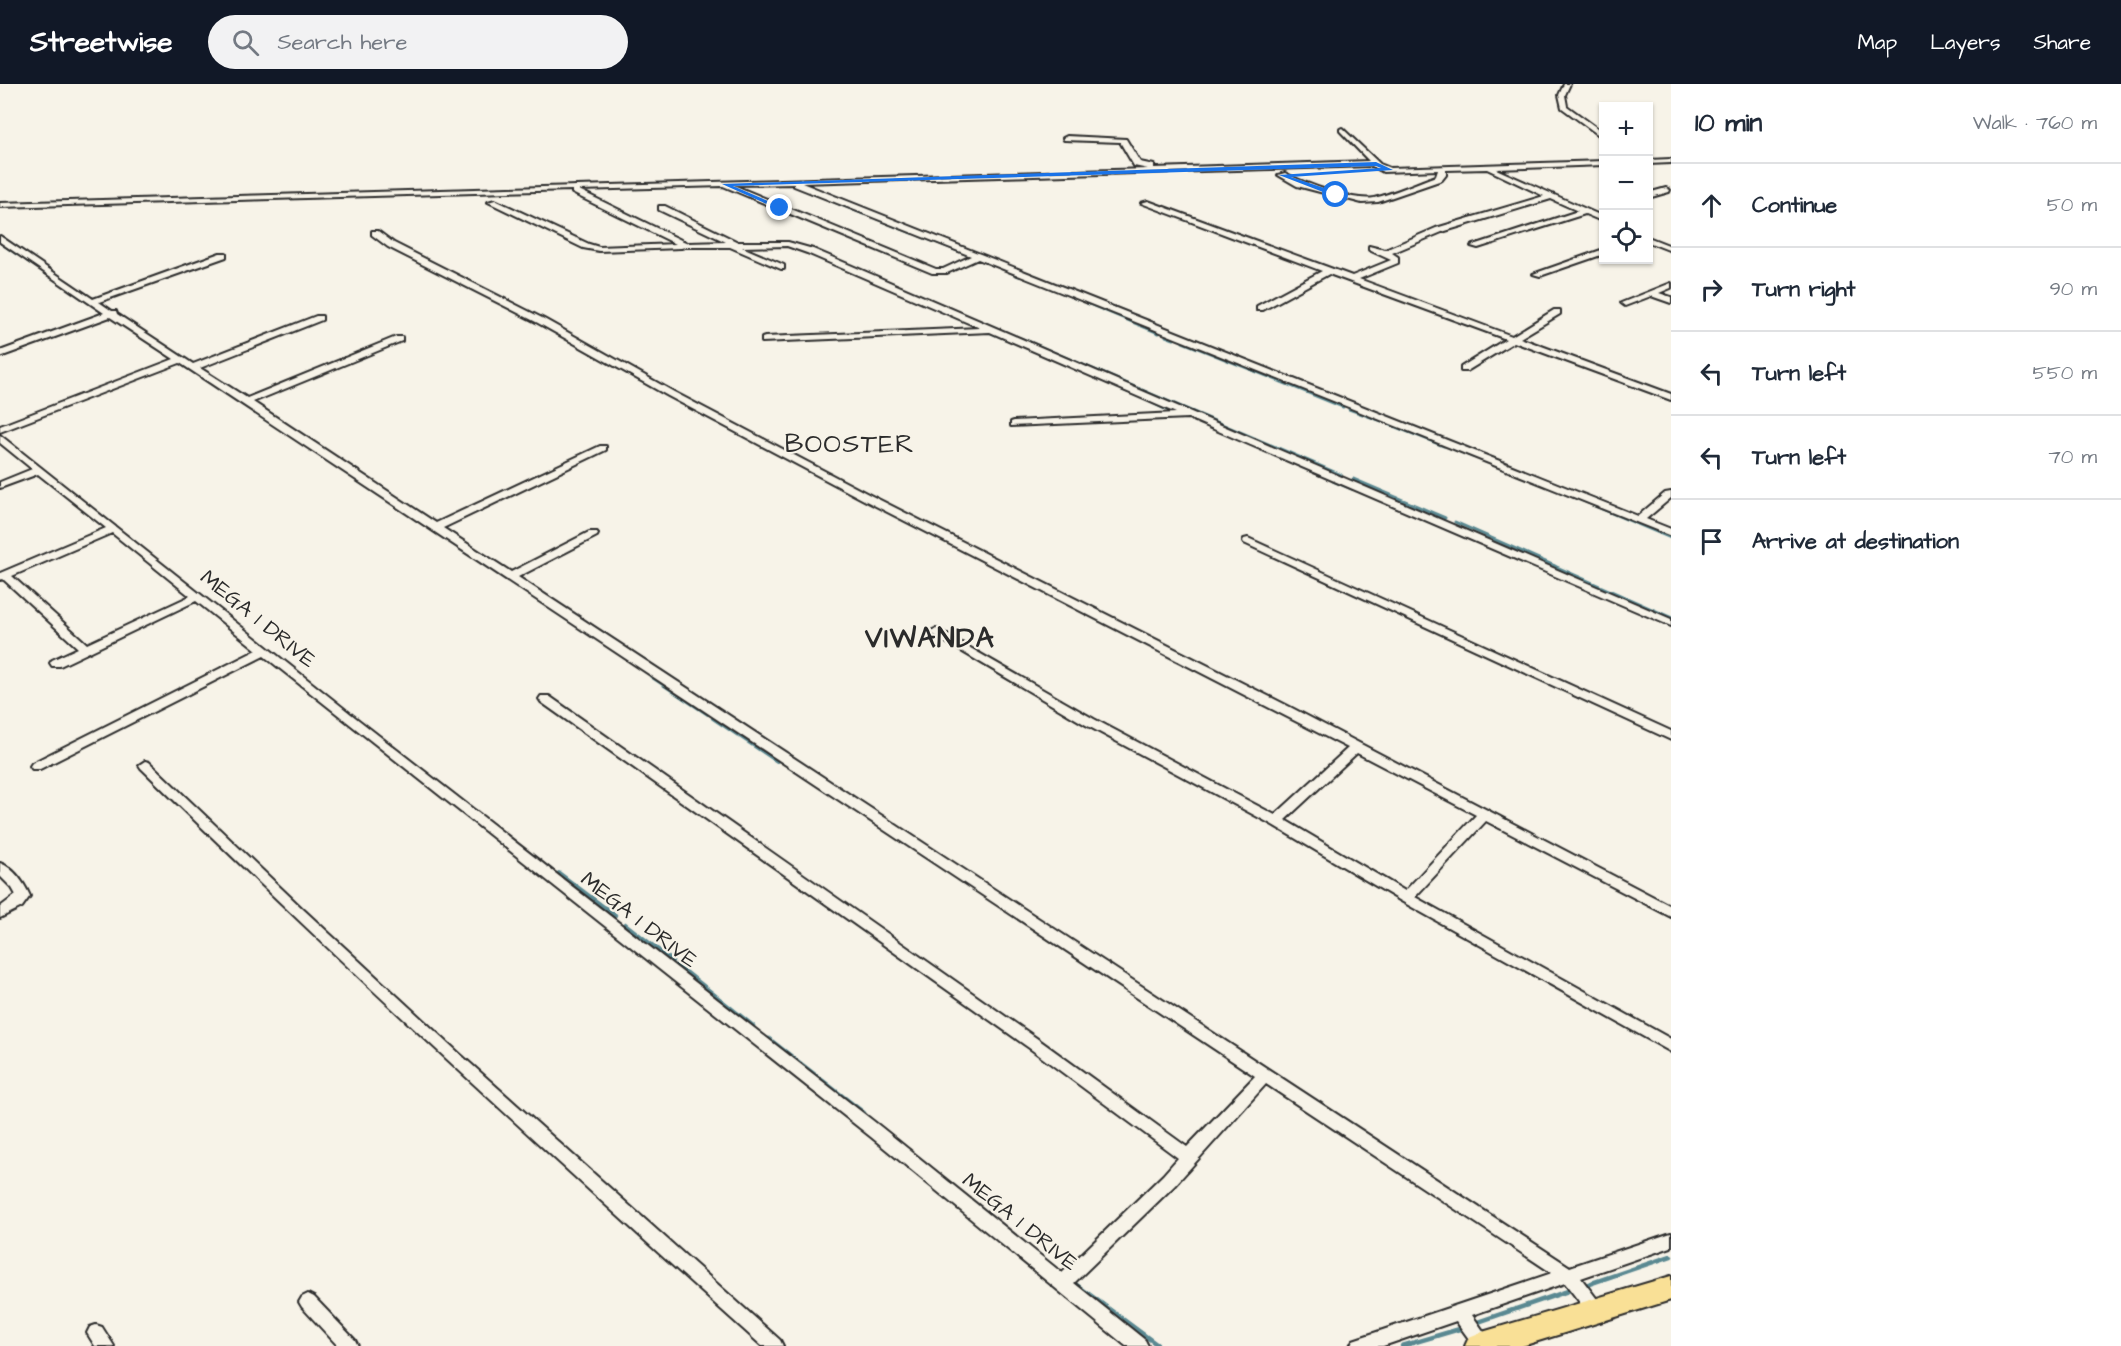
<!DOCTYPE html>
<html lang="en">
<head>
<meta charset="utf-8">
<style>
	body { margin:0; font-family:"Architects Daughter",sans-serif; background:#f2f2f3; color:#1f2937 }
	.controls { position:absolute; right:18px; top:18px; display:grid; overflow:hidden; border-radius:0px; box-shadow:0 2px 4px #0004 }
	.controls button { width:54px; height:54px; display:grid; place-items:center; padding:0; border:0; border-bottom:2px solid #e0e1e3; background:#fff; color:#1f2937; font:30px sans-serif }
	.stop { position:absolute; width:18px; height:18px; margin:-14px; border:4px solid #1a73e8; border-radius:50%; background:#fff }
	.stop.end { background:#1a73e8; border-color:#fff; box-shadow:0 2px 6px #0008 }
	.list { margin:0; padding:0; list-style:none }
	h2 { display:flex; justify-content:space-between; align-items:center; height:78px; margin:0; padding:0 24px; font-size:26px }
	h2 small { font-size:20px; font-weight:400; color:#747a83 }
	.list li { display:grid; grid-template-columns:39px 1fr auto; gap:18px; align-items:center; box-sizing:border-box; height:84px; padding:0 24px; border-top:2px solid #e0e1e3 }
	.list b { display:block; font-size:22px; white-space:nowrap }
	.list em { font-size:20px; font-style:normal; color:#747a83 }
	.icon { flex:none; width:33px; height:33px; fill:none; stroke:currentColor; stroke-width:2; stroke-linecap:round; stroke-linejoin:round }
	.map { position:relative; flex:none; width:1671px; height:1262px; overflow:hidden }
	header { display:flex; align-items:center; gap:36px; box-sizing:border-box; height:84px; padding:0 30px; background:#111827; color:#fff }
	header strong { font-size:28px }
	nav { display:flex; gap:33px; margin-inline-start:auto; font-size:21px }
	.search { width:420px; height:54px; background:#f2f2f3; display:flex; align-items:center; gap:15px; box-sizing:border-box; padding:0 21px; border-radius:33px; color:#747a83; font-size:22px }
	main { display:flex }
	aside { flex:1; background:#fff }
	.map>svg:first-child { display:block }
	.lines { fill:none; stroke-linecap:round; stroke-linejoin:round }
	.stream-far3 { stroke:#5a8992; stroke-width:2 }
	.stream-far2 { stroke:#5a8992; stroke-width:3 }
	.stream-far1 { stroke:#5a8992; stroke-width:4 }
	.stream { stroke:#5a8992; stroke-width:4.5 }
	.minor-casing { stroke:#2b2b2b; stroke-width:4 }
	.primary-casing { stroke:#2b2b2b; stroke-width:4 }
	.minor { fill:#f7f3e8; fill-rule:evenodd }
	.primary { fill:#f9e096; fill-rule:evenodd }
	.route { fill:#1a73e8 }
	.labels { text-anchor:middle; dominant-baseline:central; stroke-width:4.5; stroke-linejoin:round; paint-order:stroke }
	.street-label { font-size:22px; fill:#2b2b2b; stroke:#f7f3e8 }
	.quarter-label { font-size:26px; letter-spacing:1.5px; fill:#2b2b2b; stroke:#f7f3e8 }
	.district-label { font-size:28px; font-weight:bold; letter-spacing:1.5px; fill:#2b2b2b; stroke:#f7f3e8 }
</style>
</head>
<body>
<header>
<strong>Streetwise</strong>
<div class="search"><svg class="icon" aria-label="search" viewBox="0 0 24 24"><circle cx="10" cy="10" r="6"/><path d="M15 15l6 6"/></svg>Search here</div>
<nav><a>Map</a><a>Layers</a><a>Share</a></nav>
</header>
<main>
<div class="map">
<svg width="1671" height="1262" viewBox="0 0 1671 1262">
	<rect width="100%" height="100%" fill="#f7f3e8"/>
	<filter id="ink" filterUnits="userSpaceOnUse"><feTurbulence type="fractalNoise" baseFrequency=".0167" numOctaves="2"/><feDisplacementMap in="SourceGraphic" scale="12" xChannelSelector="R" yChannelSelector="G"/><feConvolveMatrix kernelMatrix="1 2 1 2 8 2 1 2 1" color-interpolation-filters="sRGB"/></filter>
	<g filter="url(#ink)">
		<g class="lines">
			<!-- stream-far3 -->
			<g class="stream-far3">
				<path d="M 813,109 L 829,116"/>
				<path d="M 833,118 L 865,131"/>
				<path d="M 876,135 L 913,150"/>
				<path d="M 919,152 L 972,173"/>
				<path d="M 745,158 L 783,157"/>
				<path d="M 791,158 L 806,163"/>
				<path d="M 0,159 L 17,171"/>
				<path d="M 979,176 L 993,181"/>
				<path d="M 26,177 L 71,205"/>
				<path d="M 839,183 L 884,202"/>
				<path d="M 998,183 L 1020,193"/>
				<path d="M 1027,195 L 1040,200"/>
				<path d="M 1048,203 L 1072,213"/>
			</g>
			<!-- stream-far2 -->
			<g class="stream-far2">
				<path d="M 1068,211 L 1078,215"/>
				<path d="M 1087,219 L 1159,249"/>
				<path d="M 989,248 L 1016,259"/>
				<path d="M 1166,252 L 1174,255"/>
				<path d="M 1020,254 L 1341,391"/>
				<path d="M 1183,258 L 1343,323"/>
				<path d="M 1123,306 L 1133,310"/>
				<path d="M 1146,316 L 1171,328"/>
				<path d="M 1349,325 L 1382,337"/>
				<path d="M 251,326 L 269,338"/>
				<path d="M 1391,341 L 1444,362"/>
				<path d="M 1454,365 L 1473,373"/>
				<path d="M 1481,370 L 1625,427"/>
				<path d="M 348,390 L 364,401"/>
				<path d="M 1353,395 L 1445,434"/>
				<path d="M 1333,397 L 1352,405"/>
				<path d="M 1562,408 L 1671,454"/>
				<path d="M 1455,438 L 1555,482"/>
			</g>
			<!-- stream-far1 -->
			<g class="stream-far1">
				<path d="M 1551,481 L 1671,534"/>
				<path d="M 651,592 L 708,630"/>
				<path d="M 713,634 L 777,677"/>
				<path d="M 559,789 L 608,826"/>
			</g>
			<!-- stream -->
			<g class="stream">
				<path d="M 606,824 L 615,831"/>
				<path d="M 625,840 L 672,877"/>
				<path d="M 677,881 L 753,942"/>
				<path d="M 769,955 L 864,1029"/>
				<path d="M 1074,1199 L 1159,1262"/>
				<path d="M 1586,1201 L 1671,1172"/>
				<path d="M 1475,1239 L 1568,1207"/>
				<path d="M 1402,1262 L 1463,1244"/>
			</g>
			<!-- minor casing -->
			<g class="minor-casing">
				<g id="minor">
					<path d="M 1564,0 L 1570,0 L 1565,11 L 1567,22 L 1604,49 L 1604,55 L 1562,24 L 1559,11 Z"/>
					<path d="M 1342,44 L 1380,80 L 1390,84 L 1604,77 L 1604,81 L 1496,85 L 1604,133 L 1604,138 L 1585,130 L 1478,164 L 1471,162 L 1578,127 L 1551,115 L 1442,148 L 1392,169 L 1398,173 L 1398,179 L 1359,195 L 1512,252 L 1554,226 L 1560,226 L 1560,230 L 1520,254 L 1671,310 L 1671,316 L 1514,258 L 1467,287 L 1461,287 L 1461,283 L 1506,255 L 1329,190 L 1263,226 L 1257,226 L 1257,222 L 1322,187 L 1141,119 L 1148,117 L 1352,192 L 1391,176 L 1369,166 L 1369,162 L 1385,166 L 1436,144 L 1544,112 L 1487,85 L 1446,86 L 1446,91 L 1442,96 L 1378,118 L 1362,119 L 1297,102 L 1278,91 L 1285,89 C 1303,99 1354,118 1374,114 C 1395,109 1416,99 1436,92 L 1438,86 L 1383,88 L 1372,82 L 802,99 L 1638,432 L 1665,409 L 1671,408 L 1671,414 L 1646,435 L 1671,445 L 1671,452 L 978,175 L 947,189 L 932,189 L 723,102 L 579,106 L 681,156 L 688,159 L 726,158 L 659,126 L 659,122 L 665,122 L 738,158 L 788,158 L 813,165 L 1671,535 L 1671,542 L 1188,334 L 1011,342 L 1011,338 L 1014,337 L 1176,329 L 990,248 L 762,258 L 762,254 L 765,253 L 980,244 L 807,169 L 787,162 L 742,163 L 784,181 L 784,185 L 781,185 L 730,163 L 685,163 L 681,164 L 599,167 L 583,164 L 488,118 L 495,116 L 589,160 L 599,163 L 676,160 L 572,109 L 572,106 L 0,123 L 0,119 L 1148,85 L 1134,82 L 1120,58 L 1064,56 L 1063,54 L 1067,52 L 1126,55 L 1140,78 L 1154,81 L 1154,84 L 1369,77 L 1340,47 L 1340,45 ZM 794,100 L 794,102 L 971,172 L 943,185 L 936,185 L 733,101 Z"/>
					<path d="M 1671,75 L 1671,79 L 1648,80 L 1648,76 Z"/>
					<path d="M 1666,104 L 1670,106 L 1669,108 L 1648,114 L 1648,109 Z"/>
					<path d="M 372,147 L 378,147 L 394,159 L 544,235 L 674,308 L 872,412 L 1292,624 L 1671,822 L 1671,833 L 1486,737 L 1415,813 L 1671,955 L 1671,968 L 1401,817 L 1271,740 L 1086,641 L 929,548 L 935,545 L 939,546 L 1094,635 L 1275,731 L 1348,664 L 864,416 L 668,312 L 538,239 L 388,163 L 372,151 ZM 1357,669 L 1476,731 L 1405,807 L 1285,736 Z"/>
					<path d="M 0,152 L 93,215 L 220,169 L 226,169 L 226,173 L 99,218 L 112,227 L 116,227 L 117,230 L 193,280 L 316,232 L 322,232 L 322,236 L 200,284 L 247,314 L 396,253 L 402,253 L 402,257 L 253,318 L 436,439 L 600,362 L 606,362 L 606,366 L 443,444 L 511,488 L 589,448 L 597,448 L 598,450 L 597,452 L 518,493 L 1570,1183 L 1671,1149 L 1671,1163 L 1581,1194 L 1606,1227 L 1603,1233 L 1597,1235 L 1591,1233 L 1565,1199 L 1472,1231 L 1489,1255 L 1491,1262 L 1474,1262 L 1456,1237 L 1383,1262 L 1350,1262 L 1353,1256 L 1359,1254 L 1552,1189 L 1266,1000 L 1175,1101 L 1074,1199 L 1145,1256 L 1148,1262 L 1126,1262 L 871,1053 L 264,572 L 40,685 L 32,685 L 30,682 L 32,679 L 257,566 L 196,517 L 60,582 L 52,582 L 50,579 L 52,576 L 78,564 L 3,495 L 0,496 L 0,489 L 106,444 L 38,390 L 0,404 L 0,398 L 32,385 L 0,359 L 0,351 L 351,630 L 881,1043 L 1062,1189 L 1163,1091 L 1178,1074 L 1032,966 L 541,618 L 539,615 L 541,612 L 549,612 L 1042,958 L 1187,1063 L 1255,992 L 180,279 L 0,348 L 0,342 L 174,275 L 110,233 L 0,273 L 0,267 L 104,229 L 0,158 ZM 112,449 L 190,512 L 87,560 L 12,492 Z"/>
					<path d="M 1648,153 L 1671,162 L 1671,167 L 1648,158 Z"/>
					<path d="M 1604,165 L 1604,170 L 1540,192 L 1533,190 Z"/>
					<path d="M 1671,199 L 1671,204 L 1659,209 L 1671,213 L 1671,219 L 1651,212 L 1625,222 L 1621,219 Z"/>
					<path d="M 1248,454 L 1671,647 L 1671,656 L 1244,459 L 1243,457 L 1244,455 Z"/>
					<path d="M 145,677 L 149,678 L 304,826 L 461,971 L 780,1256 L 783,1262 L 762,1262 C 551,1073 343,882 141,684 L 139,681 Z"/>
					<path d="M 0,779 C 14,784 24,799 30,812 L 22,823 L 0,834 L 0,823 L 16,811 L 12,804 L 0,792 Z"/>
					<path d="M 308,1210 L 314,1213 L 355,1256 L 358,1262 L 338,1262 L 302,1223 L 299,1218 L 302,1213 Z"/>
					<path d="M 96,1241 L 102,1243 L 114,1262 L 95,1262 L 87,1249 L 90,1243 Z"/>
				</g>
			</g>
			<!-- primary casing -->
			<g class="primary-casing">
				<path id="primary" d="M 1671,1192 L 1671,1216 L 1522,1262 L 1465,1262 L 1469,1253 L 1479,1249 Z"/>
			</g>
			<!-- minor -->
			<use href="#minor" class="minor"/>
			<!-- primary -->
			<use href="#primary" class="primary"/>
		</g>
	</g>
	<!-- route -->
	<path class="route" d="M 1376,78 L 1393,86 L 1291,93 L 1339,109 L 1336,113 L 1279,91 L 1381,84 L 1376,82 L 733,102 L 782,123 L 780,126 L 722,100 Z"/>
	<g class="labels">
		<!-- street labels -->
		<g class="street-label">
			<text transform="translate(258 535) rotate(39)">MEGA 1 DRIVE</text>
			<text transform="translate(639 836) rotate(38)">MEGA 1 DRIVE</text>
			<text transform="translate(1020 1138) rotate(39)">MEGA 1 DRIVE</text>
		</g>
		<!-- quarter labels -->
		<g class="quarter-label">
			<text x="850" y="360">BOOSTER</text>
		</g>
		<!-- district labels -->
		<g class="district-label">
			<text x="930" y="554">VIWANDA</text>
		</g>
	</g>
</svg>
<div class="controls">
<button>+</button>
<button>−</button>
<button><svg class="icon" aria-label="locate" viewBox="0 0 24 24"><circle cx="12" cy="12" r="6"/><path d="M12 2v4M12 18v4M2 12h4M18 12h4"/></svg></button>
</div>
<div class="stop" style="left:1336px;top:111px"></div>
<div class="stop end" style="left:780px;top:124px"></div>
</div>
<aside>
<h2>10 min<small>Walk · 760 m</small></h2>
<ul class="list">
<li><svg class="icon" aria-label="ahead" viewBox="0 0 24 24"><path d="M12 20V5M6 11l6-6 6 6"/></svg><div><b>Continue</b></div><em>50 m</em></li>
<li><svg class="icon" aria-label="right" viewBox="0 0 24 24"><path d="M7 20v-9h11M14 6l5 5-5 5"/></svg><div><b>Turn right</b></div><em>90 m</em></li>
<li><svg class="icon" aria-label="left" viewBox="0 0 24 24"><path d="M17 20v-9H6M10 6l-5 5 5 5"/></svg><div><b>Turn left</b></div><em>550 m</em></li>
<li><svg class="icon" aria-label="left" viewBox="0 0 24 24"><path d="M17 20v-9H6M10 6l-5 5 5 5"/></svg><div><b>Turn left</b></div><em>70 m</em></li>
<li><svg class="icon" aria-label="arrive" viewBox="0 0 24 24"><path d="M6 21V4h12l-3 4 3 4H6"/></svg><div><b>Arrive at destination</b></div></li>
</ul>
</aside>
</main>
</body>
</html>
